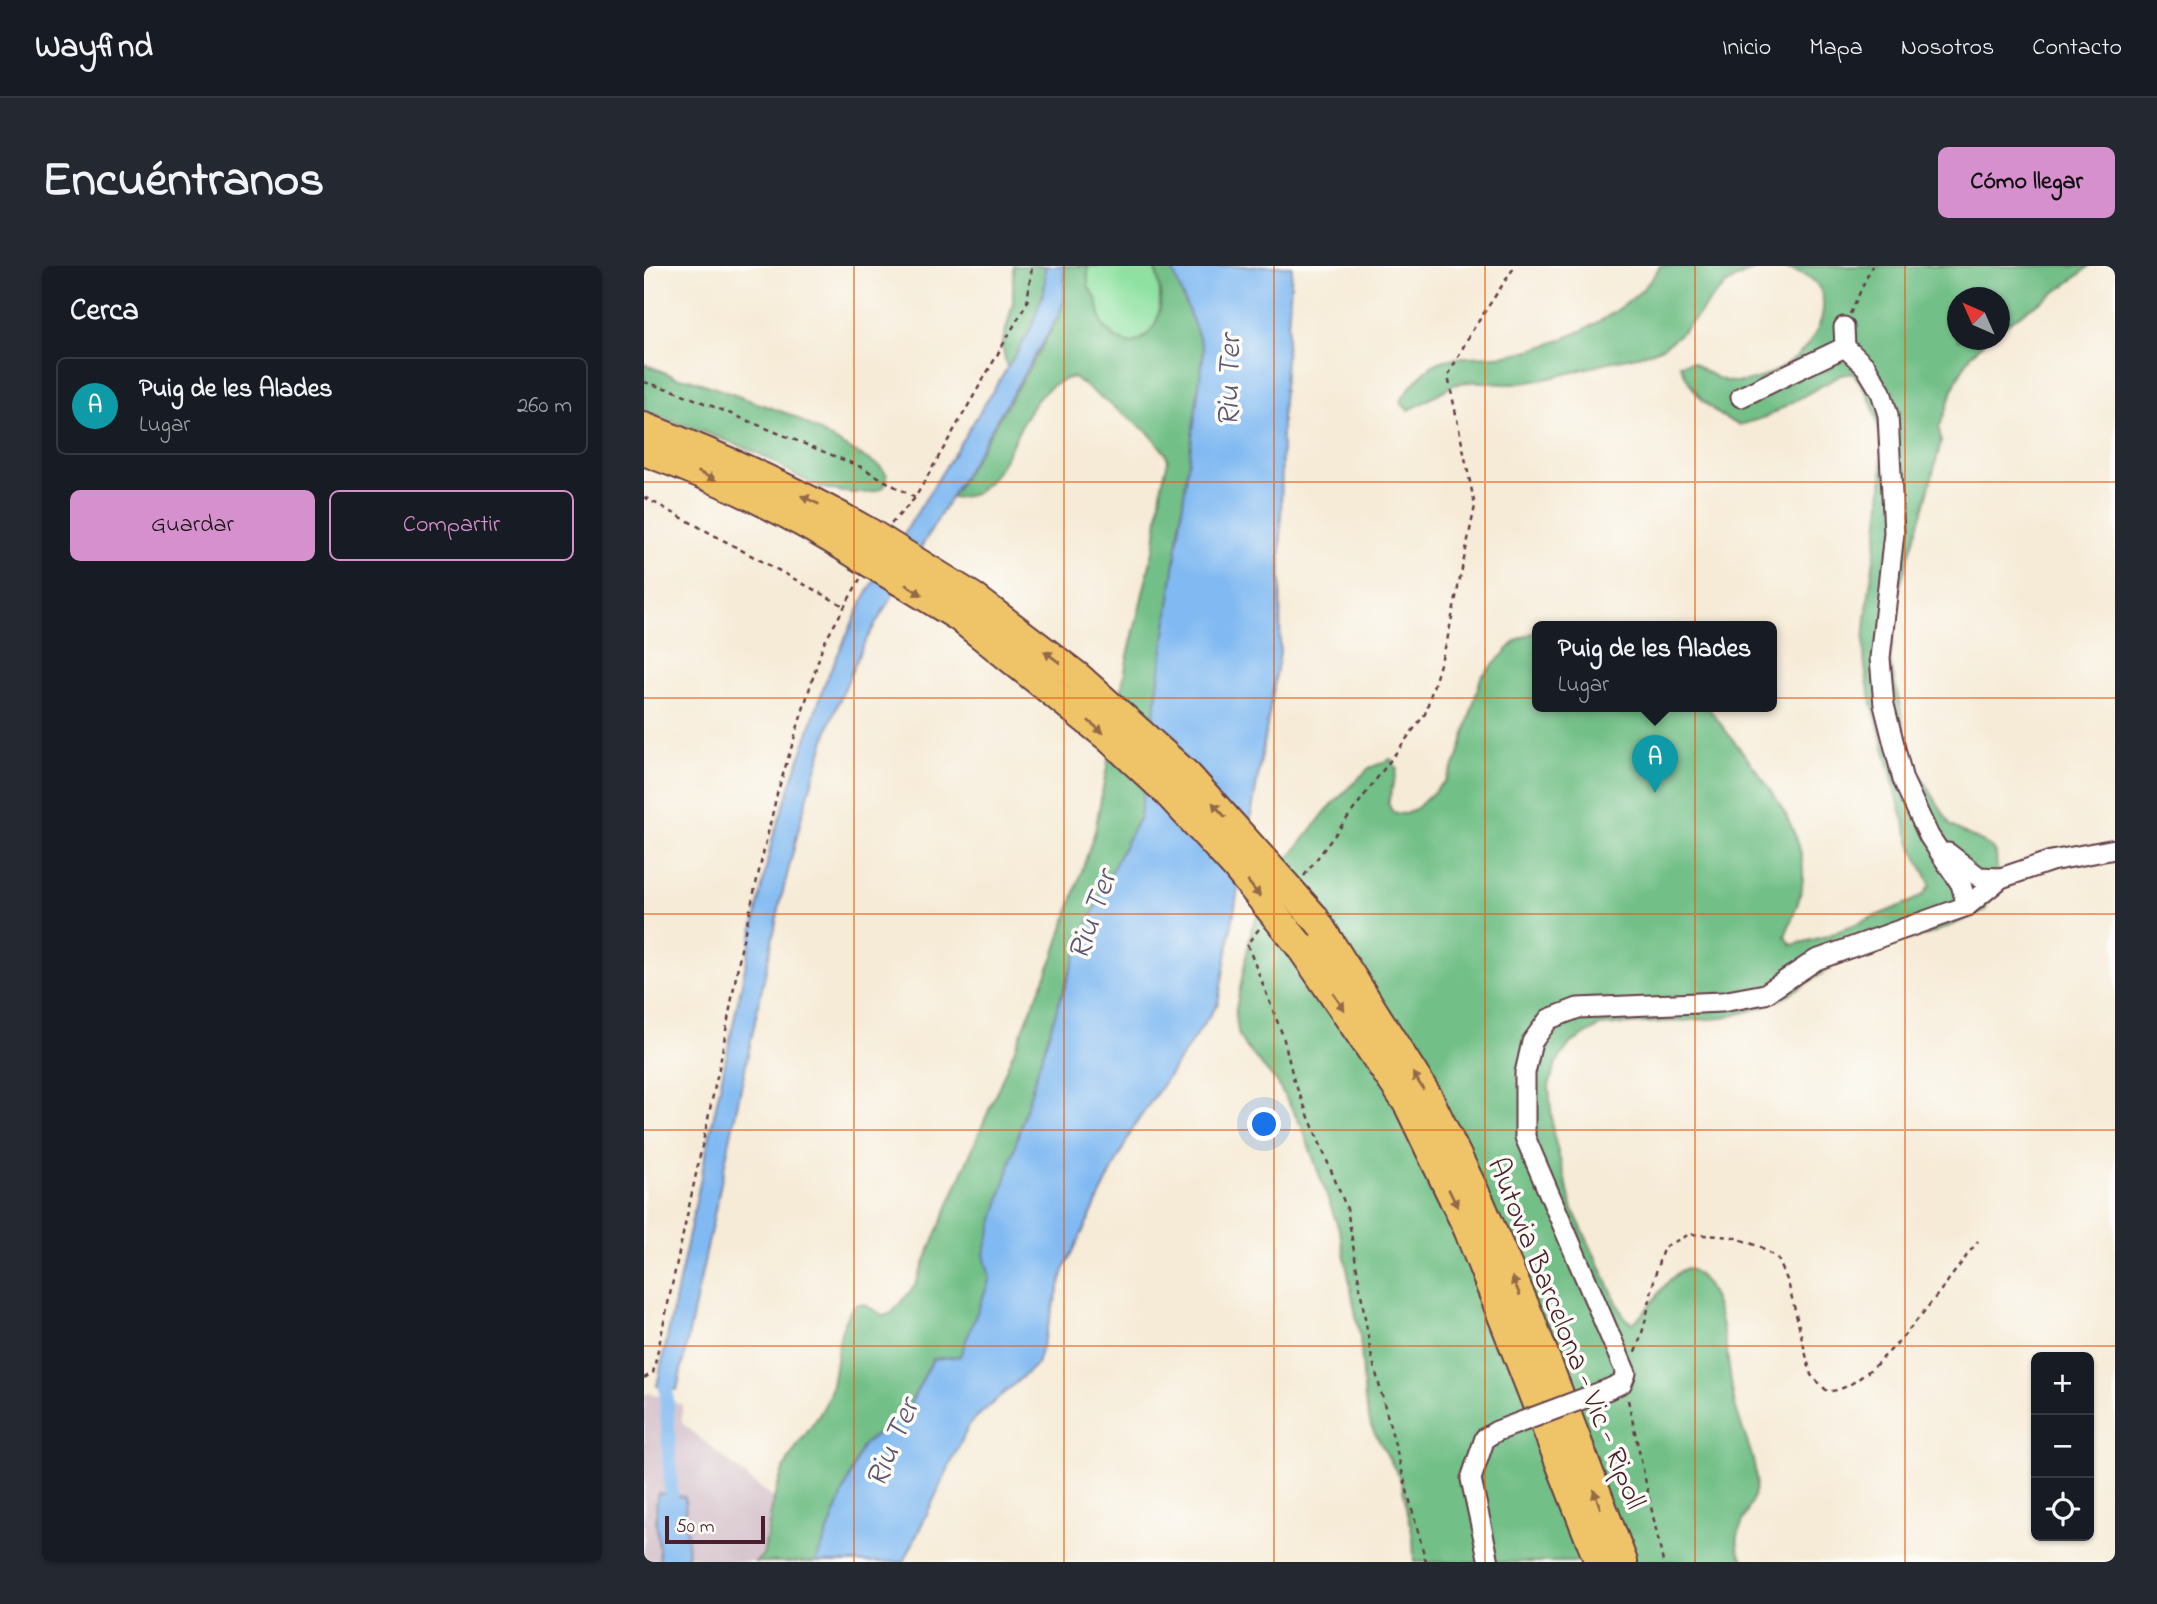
<!DOCTYPE html>
<html lang="es">
<head>
<meta charset="utf-8">
<style>
	body { margin:0; font-family:"Indie Flower",sans-serif; background:#242831; color:#f1f3f6 }
	.controls { position:absolute; right:21px; bottom:21px; display:grid; overflow:hidden; border-radius:10px; box-shadow:0 2px 5px #0004 }
	.controls button { width:63px; height:63px; display:grid; place-items:center; padding:0; border:0; border-bottom:2px solid #363941; background:#171b24; color:#f1f3f6; font:35px sans-serif }
	.compass { position:absolute; left:1303px; top:21px; width:63px; height:63px; border-radius:50%; background:#171b24; box-shadow:0 2px 5px #0004; rotate:315deg }
	.scale { position:absolute; left:21px; bottom:18px; width:100px; box-sizing:border-box; padding-left:7px; border:4px solid #4a1f2b; border-top:0; font-size:19px; line-height:24px; white-space:nowrap; color:#4a1f2b; -webkit-text-stroke:5px #fdfcf7; paint-order:stroke }
	.you { position:absolute; left:621px; top:859px; width:24px; height:24px; margin:-18px; border:5px solid #fff; border-radius:50%; background:#1a73e8; box-shadow:0 0 0 10px #1a73e833 }
	.badge { display:grid; place-items:center; width:46px; height:46px; border-radius:50%; background:#d690ce; color:#fff; font-size:23px; font-weight:700 }
	.pin { position:absolute; translate:-50% -58px; filter:drop-shadow(0 2px 4px #0008) }
	.pin::after { content:''; position:absolute; top:37px; width:24px; height:21px; background:inherit; clip-path:polygon(0 0,100% 0,50% 100%) }
	.popup { position:absolute; left:888px; top:355px; width:245px; height:91px; box-sizing:border-box; display:grid; place-content:center; border-radius:10px; background:#171b24; filter:drop-shadow(0 2px 5px #0005); font-size:23px; white-space:nowrap; color:#9ea1a6 }
	.popup b { font-size:26px; color:#f1f3f6 }
	.popup::after { content:''; position:absolute; left:50%; top:100%; margin-left:-14px; border:14px solid transparent; border-top-color:#171b24 }
	.list { margin:0; padding:0; list-style:none }
	h2 { display:flex; justify-content:space-between; align-items:center; height:91px; margin:0; padding:0 28px; font-size:30px }
	h2 small { font-size:23px; font-weight:400; color:#9ea1a6 }
	.list li { display:grid; grid-template-columns:46px 1fr auto; gap:21px; align-items:center; box-sizing:border-box; height:98px; margin:0 14px 14px; padding:0 14px; border:2px solid #363941; border-radius:10px }
	.list b { display:block; font-size:26px; white-space:nowrap }
	.list p { margin:0; font-size:23px; white-space:nowrap; color:#9ea1a6 }
	.list em { font-size:23px; font-style:normal; color:#9ea1a6 }
	.actions { display:flex; gap:14px; padding:21px 28px }
	.actions a { flex:1; padding:16px 0; border:2px solid #d690ce; border-radius:10px; text-align:center; font-size:24px; color:#d690ce }
	.actions .main { background:#d690ce; color:#111 }
	.icon { flex:none; width:38px; height:38px; fill:none; stroke:currentColor; stroke-width:2; stroke-linecap:round; stroke-linejoin:round }
	.map { position:relative; flex:none; width:1471px; height:1296px; overflow:hidden; border-radius:10px }
	header { display:flex; align-items:center; gap:42px; box-sizing:border-box; height:98px; padding:0 35px; background:#171b24; border-bottom:2px solid #363941 }
	header strong { font-size:33px }
	nav { display:flex; gap:38px; margin-inline-start:auto; font-size:24px }
	.intro { display:flex; align-items:center; justify-content:space-between; box-sizing:border-box; height:168px; padding:0 42px }
	h1 { margin:0; font-size:49px }
	.button { padding:18px 32px; border-radius:10px; background:#d690ce; color:#111; font-size:24px; font-weight:700 }
	main { display:flex; gap:42px; padding:0 42px }
	aside { flex:1; background:#171b24; border-radius:10px; box-shadow:0 2px 5px #0004 }
	.map>svg:first-child { display:block }
	.industrial { fill:#d2bdc8 }
	.green { fill:#8ee1a1; stroke:#6c8066; stroke-width:2 }
	.forest { fill:#72bf87; stroke:#5e6f59; stroke-width:2 }
	.water { fill:#81baf2; stroke:#666c8e; stroke-width:2 }
	.lines { fill:none; stroke-linecap:round; stroke-linejoin:round }
	.canal { stroke:#81baf2; stroke-width:14 }
	.minor-casing { stroke:#643e45; stroke-width:23 }
	.highway-casing { stroke:#643e45; stroke-width:32 }
	.path { stroke:#643e45; stroke-width:2.5; stroke-dasharray:5 5; stroke-linecap:butt }
	.minor { stroke:#fff; stroke-width:19 }
	.highway { stroke:#efc469; stroke-width:28 }
	.minor-bridge-casing { stroke:#643e45; stroke-width:23; stroke-linecap:butt }
	.highway-bridge-casing { stroke:#643e45; stroke-width:32; stroke-linecap:butt }
	.minor-bridge { stroke:#fff; stroke-width:19 }
	.highway-bridge { stroke:#efc469; stroke-width:28 }
	.oneway { fill:#946947 }
	.grid { fill:none; stroke:#e8590c; stroke-width:2; stroke-opacity:0.55 }
	.labels { text-anchor:middle; dominant-baseline:central; stroke-width:7; stroke-linejoin:round; paint-order:stroke }
	.street-label { font-size:30px; fill:#4a1f2b; stroke:#fdfcf7 }
	.water-label { font-size:32px; font-style:italic; fill:#5d5571; stroke:#fdfcf7 }
</style>
</head>
<body>
<header>
<strong>Wayfind</strong>
<nav><a>Inicio</a><a>Mapa</a><a>Nosotros</a><a>Contacto</a></nav>
</header>
<div class="intro"><h1>Encuéntranos</h1><a class="button">Cómo llegar</a></div>
<main>
<aside>
<h2>Cerca<small></small></h2>
<ul class="list">
<li><span class="badge" style="background:#0f9aa8">A</span><div><b>Puig de les Alades</b><p>Lugar</p></div><em>260 m</em></li>
</ul>
<div class="actions"><a class="main">Guardar</a><a>Compartir</a></div>
</aside>
<div class="map">
<svg width="1471" height="1296" viewBox="0 0 1471 1296">
	<rect width="100%" height="100%" fill="#fdfcf7"/>
	<filter id="ink" filterUnits="userSpaceOnUse"><feTurbulence type="fractalNoise" baseFrequency=".0143" numOctaves="2"/><feDisplacementMap in="SourceGraphic" scale="14" xChannelSelector="R" yChannelSelector="G"/><feConvolveMatrix kernelMatrix="1 2 1 2 8 2 1 2 1" color-interpolation-filters="sRGB"/></filter>
	<filter id="wash" filterUnits="userSpaceOnUse"><feTurbulence type="fractalNoise" baseFrequency=".00686" numOctaves="4" result="noise"/><feDisplacementMap in="SourceGraphic" scale="28" xChannelSelector="R" yChannelSelector="G"/><feGaussianBlur stdDeviation="1.57" result="paint"/><feColorMatrix in="noise" values="0 0 0 0 0 0 0 0 0 0 0 0 0 0 0 0 0 1.4 0 .05"/><feComposite in="paint" operator="in"/></filter>
	<g filter="url(#wash)">
		<rect width="100%" height="100%" fill="#f6ebd7"/>
		<!-- industrial -->
		<path class="industrial" d="M 7,1127 L 38,1139 L 38,1157 L 132,1235 L 119,1289 L 112,1296 L 58,1296 L 44,1288 L 41,1232 L 14,1227 L 10,1245 L 15,1257 L 16,1296 L 0,1296 L 0,1129 Z"/>
		<!-- green -->
		<path class="green" d="M 444,0 L 510,0 C 521,28 520,82 478,78 L 458,58 L 444,20 Z"/>
		<!-- forest -->
		<g class="forest">
			<path d="M 369,0 L 401,0 C 405,39 382,71 363,102 L 358,79 L 369,37 Z"/>
			<path d="M 420,0 L 444,0 L 444,20 L 453,34 L 458,58 L 470,72 L 486,78 C 521,68 521,29 510,0 L 527,0 L 560,84 L 496,551 C 421,682 383,843 341,988 L 346,1013 L 316,1091 L 289,1093 L 263,1144 L 218,1180 L 172,1296 L 112,1296 L 119,1289 C 126,1260 128,1227 141,1201 C 153,1174 175,1157 185,1129 C 195,1100 190,1060 212,1038 L 220,1038 L 240,1050 L 248,1047 L 270,1021 L 410,690 L 451,565 L 483,394 L 511,277 L 518,218 L 524,195 L 522,188 L 505,167 L 429,111 C 373,123 375,198 333,226 C 327,231 315,231 307,232 L 406,67 L 420,34 Z"/>
			<path d="M 1016,0 L 1445,0 C 1418,26 1385,40 1356,63 L 1356,32 L 1314,32 L 1314,74 L 1343,74 L 1327,89 L 1313,113 L 1299,151 L 1295,163 L 1297,176 L 1281,238 L 1254,327 L 1246,395 L 1268,495 L 1307,560 L 1344,579 L 1352,587 L 1353,606 L 1341,645 L 1286,668 L 1211,687 L 1137,733 L 1116,742 L 1080,752 L 956,760 L 926,778 L 912,797 L 905,820 L 909,867 L 929,944 L 980,1051 L 989,1057 C 1010,1041 1019,1012 1043,1002 C 1081,1016 1083,1100 1090,1134 C 1095,1160 1110,1185 1112,1212 C 1115,1243 1077,1269 1102,1296 L 770,1296 L 769,1271 L 757,1214 L 727,1160 L 721,1135 L 716,1070 L 696,966 L 658,861 L 634,818 L 602,781 L 595,770 L 591,748 L 608,661 L 642,596 L 682,545 L 725,502 L 747,493 L 753,503 L 744,537 L 749,547 L 761,548 L 773,542 L 801,515 L 814,492 L 837,411 L 873,374 L 894,364 L 894,441 L 1064,441 C 1096,487 1156,546 1159,603 C 1160,627 1150,648 1141,670 L 1148,679 L 1183,670 L 1268,635 L 1279,629 L 1286,619 C 1283,608 1276,600 1272,590 C 1259,558 1251,522 1242,488 C 1233,455 1220,417 1220,383 C 1220,305 1268,172 1209,107 L 1197,109 L 1122,151 L 1096,159 C 1067,148 1048,127 1036,98 L 1048,96 C 1060,104 1075,116 1091,116 C 1130,117 1183,77 1179,34 C 1176,7 1143,0 1120,2 C 1068,12 1061,53 1022,79 C 1004,90 981,92 961,97 C 930,106 901,115 868,118 C 849,119 830,112 810,119 C 794,126 781,138 764,144 L 756,136 C 765,122 777,105 793,97 C 812,88 840,92 862,89 C 912,82 991,46 1016,0 Z"/>
			<path d="M 0,98 L 34,112 L 43,112 L 147,149 L 235,200 C 239,203 244,208 243,214 C 241,234 194,226 180,222 C 158,216 138,199 117,189 C 80,171 38,160 0,145 Z"/>
		</g>
		<!-- water -->
		<g class="water">
			<path d="M 401,0 L 420,0 L 420,34 L 415,49 L 218,381 L 186,457 L 159,546 L 137,633 L 33,1124 L 13,1120 L 128,574 L 182,414 L 220,332 L 386,65 L 401,22 Z"/>
			<path d="M 527,0 L 648,0 L 638,151 L 636,386 L 574,737 L 489,862 L 420,1004 L 393,1098 L 326,1157 L 260,1296 L 172,1296 L 218,1180 L 263,1144 L 289,1093 L 316,1090 L 346,1013 L 340,988 C 383,843 421,682 496,551 L 560,84 Z"/>
			<path d="M 14,1227 L 41,1231 L 44,1296 L 16,1296 C 15,1273 9,1249 14,1227 Z"/>
		</g>
		<g class="lines">
			<!-- canal -->
			<path class="canal" d="M 25,1105 L 22,1118 L 28,1246"/>
		</g>
	</g>
	<g filter="url(#ink)">
		<g class="lines">
			<!-- minor casing -->
			<g class="minor-casing">
				<g id="minor">
					<path d="M 1200,61 L 1201,81 L 1222,101 L 1237,126 L 1244,149 L 1250,267 L 1236,392 L 1240,439 L 1259,514 L 1285,570 L 1317,618 L 1323,640"/>
					<path d="M 1097,131 L 1201,81"/>
					<path d="M 1304,587 L 1335,611 L 1357,612"/>
					<path d="M 965,1123 L 978,1117 L 982,1107 L 881,871 L 881,807 L 888,776 L 905,753 L 934,742 L 1078,736 L 1121,728 L 1172,694 L 1323,640 L 1357,612 L 1407,595 L 1471,583"/>
					<path d="M 845,1296 L 827,1213 L 841,1172 L 853,1165"/>
				</g>
			</g>
			<!-- highway casing -->
			<g class="highway-casing">
				<g id="highway">
					<path d="M 0,161 C 78,191 153,225 226,267"/>
					<path d="M 0,185 C 74,212 146,246 212,288"/>
					<path d="M 669,650 L 784,831 L 837,939 L 886,1052 L 979,1296"/>
					<path d="M 656,680 L 764,838 L 824,963 L 955,1296"/>
				</g>
			</g>
			<!-- path -->
			<g class="path">
				<path d="M 1206,48 L 1228,0"/>
				<path d="M 0,116 L 31,125 L 217,201 L 271,232"/>
				<path d="M 0,231 L 200,340"/>
				<path d="M 247,258 L 271,232 L 383,37 L 388,0"/>
				<path d="M 660,610 L 781,448 L 803,375 L 831,240 L 804,110 L 826,68 L 871,0"/>
				<path d="M 615,663 L 603,678 L 639,770 L 650,815 L 703,943 L 727,1088 L 782,1296"/>
				<path d="M 991,1086 C 1006,1052 1006,1016 1020,981 L 1046,968 L 1089,971 L 1117,981 L 1134,993 L 1144,1016 L 1167,1109 L 1183,1125 C 1226,1129 1307,1009 1334,975"/>
				<path d="M 0,1112 L 9,1107 L 76,797 L 98,678 L 133,528 L 179,379 L 216,313"/>
				<path d="M 984,1134 L 1019,1296"/>
			</g>
			<!-- minor -->
			<use href="#minor" class="minor"/>
			<!-- highway -->
			<use href="#highway" class="highway"/>
			<!-- minor-bridge casing -->
			<g class="minor-bridge-casing">
				<path id="minor-bridge" d="M 853,1165 L 965,1123"/>
			</g>
			<!-- highway-bridge casing -->
			<g class="highway-bridge-casing">
				<g id="highway-bridge">
					<path d="M 226,267 L 329,331 L 433,410 L 544,510 L 669,650"/>
					<path d="M 212,288 L 315,351 L 464,471 L 522,525 L 591,600 L 656,680"/>
				</g>
			</g>
			<!-- minor-bridge -->
			<use href="#minor-bridge" class="minor-bridge"/>
			<!-- highway-bridge -->
			<use href="#highway-bridge" class="highway-bridge"/>
		</g>
		<!-- one-way arrows -->
		<defs><path id="oneway-solid" d="M-6-.8H1V-3.2L6.5 0L1 3.2V.8H-6Z" transform="scale(1.75)"/></defs>
		<g class="oneway">
			<use href="#oneway-solid" transform="translate(63 210) rotate(25)"/>
			<use href="#oneway-solid" transform="translate(166 234) rotate(-154)"/>
			<use href="#oneway-solid" transform="translate(270 324) rotate(32)"/>
			<use href="#oneway-solid" transform="translate(408 391) rotate(-143)"/>
			<use href="#oneway-solid" transform="translate(452 461) rotate(40)"/>
			<use href="#oneway-solid" transform="translate(575 544) rotate(-132)"/>
			<use href="#oneway-solid" transform="translate(610 623) rotate(51)"/>
			<use href="#oneway-solid" transform="translate(695 736) rotate(56)"/>
			<use href="#oneway-solid" transform="translate(774 815) rotate(-122)"/>
			<use href="#oneway-solid" transform="translate(809 932) rotate(64)"/>
			<use href="#oneway-solid" transform="translate(872 1020) rotate(-113)"/>
			<use href="#oneway-solid" transform="translate(953 1233) rotate(-110)"/>
		</g>
	</g>
	<!-- grid -->
	<path class="grid" d="M 210,0 L 210,1296M 420,0 L 420,1296M 630,0 L 630,1296M 841,0 L 841,1296M 1051,0 L 1051,1296M 1261,0 L 1261,1296M 0,216 L 1471,216M 0,432 L 1471,432M 0,648 L 1471,648M 0,864 L 1471,864M 0,1080 L 1471,1080"/>
	<g class="labels">
		<!-- street labels -->
		<g class="street-label">
			<text transform="translate(921 1068) rotate(68)">Autovia Barcelona - Vic - Ripoll</text>
		</g>
		<!-- water labels -->
		<g class="water-label">
			<text transform="translate(587 115) rotate(-89)">Riu Ter</text>
			<text transform="translate(450 650) rotate(-71)">Riu Ter</text>
			<text transform="translate(250 1178) rotate(-67)">Riu Ter</text>
		</g>
	</g>
</svg>
<div class="controls">
<button>+</button>
<button>−</button>
<button><svg class="icon" aria-label="locate" viewBox="0 0 24 24"><circle cx="12" cy="12" r="6"/><path d="M12 2v4M12 18v4M2 12h4M18 12h4"/></svg></button>
</div>
<svg class="compass" viewBox="-18 -18 36 36"><path d="M0-13l5 13h-10z" fill="#e53935"/><path d="M0 13l5-13h-10z" fill="#9ea1a6"/></svg>
<div class="scale">50 m</div>
<div class="you"></div>
<div class="pin badge" style="left:1011px;top:527px;background:#0f9aa8">A</div>
<div class="popup"><b>Puig de les Alades</b>Lugar</div>
</div>
</main>
</body>
</html>
